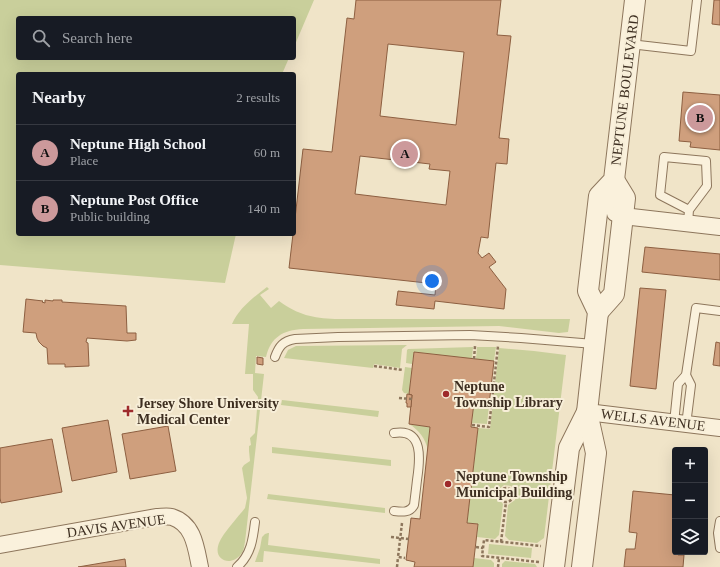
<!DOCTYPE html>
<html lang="en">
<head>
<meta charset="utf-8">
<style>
	body { margin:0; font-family:"Times New Roman",serif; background:#242831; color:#f1f3f6 }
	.controls { position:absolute; right:12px; bottom:12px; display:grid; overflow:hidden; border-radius:4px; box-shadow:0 4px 16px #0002 }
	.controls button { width:36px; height:36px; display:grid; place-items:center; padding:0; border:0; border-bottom:1px solid #363941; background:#171b24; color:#f1f3f6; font:20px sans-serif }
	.you { position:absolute; left:432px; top:281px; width:14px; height:14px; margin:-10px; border:3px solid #fff; border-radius:50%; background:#1a73e8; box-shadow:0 0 0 6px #1a73e833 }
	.badge { display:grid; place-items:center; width:26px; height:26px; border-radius:50%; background:#cc999b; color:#111; font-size:13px; font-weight:700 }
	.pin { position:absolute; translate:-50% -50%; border:2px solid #fff; box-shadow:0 1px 4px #0006 }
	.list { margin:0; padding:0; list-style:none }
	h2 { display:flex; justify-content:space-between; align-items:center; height:52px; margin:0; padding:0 16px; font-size:17px }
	h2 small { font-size:13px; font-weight:400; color:#9ea1a6 }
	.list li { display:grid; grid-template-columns:26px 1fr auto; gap:12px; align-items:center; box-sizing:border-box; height:56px; padding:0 16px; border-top:1px solid #363941 }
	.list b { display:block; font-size:15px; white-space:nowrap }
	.list p { margin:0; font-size:13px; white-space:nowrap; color:#9ea1a6 }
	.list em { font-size:13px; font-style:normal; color:#9ea1a6 }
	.icon { flex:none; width:22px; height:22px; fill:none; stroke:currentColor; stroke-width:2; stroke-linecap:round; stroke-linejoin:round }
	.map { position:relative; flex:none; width:720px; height:567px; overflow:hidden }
	.search { position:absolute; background:#171b24; box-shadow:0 4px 16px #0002; left:16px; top:16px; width:280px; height:44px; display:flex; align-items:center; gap:10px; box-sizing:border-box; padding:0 14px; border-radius:4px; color:#9ea1a6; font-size:15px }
	.panel { position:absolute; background:#171b24; box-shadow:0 4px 16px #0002; left:16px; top:72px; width:280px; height:164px; border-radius:4px }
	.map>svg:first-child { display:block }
	.green { fill:#c9cf9b }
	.building { fill:#cf9f7d; stroke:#8d5f41; fill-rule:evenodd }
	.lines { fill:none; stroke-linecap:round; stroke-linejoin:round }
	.service-casing { stroke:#8d765c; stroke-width:10 }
	.minor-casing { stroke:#8d765c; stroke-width:18 }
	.tertiary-casing { stroke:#8d765c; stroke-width:22 }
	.path { stroke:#8d765c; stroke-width:2.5; stroke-dasharray:3 2; stroke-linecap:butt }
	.service { stroke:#faf1dc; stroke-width:8 }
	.minor { stroke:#faf1dc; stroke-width:16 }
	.tertiary { stroke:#faf1dc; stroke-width:20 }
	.poi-dot { fill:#9e2a2b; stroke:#f7eed8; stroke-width:1.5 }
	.labels { text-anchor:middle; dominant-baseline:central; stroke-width:4; stroke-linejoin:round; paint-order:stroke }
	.street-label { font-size:14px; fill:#3d2e20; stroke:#f7eed8 }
	.poi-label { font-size:14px; font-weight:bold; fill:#3d2e20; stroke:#f7eed8; text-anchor:start }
</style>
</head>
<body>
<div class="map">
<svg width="720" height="567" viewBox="0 0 720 567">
	<rect width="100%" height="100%" fill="#f0e4c8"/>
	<!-- green -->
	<g class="green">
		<path d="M 0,0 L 314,0 L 294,47 L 294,18 L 18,18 L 18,58 L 289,58 L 282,74 L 18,74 L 18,234 L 236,234 L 225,283 L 0,265 Z"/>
		<path d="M 267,287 L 269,289 L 260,295 L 271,308 L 279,301 C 298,315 313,318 335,319 L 570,319 L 568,332 L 559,333 L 499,326 L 303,329 C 283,330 271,337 266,357 L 256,356 L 255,373 L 264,374 L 245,542 C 244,546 244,551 241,554 C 232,567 212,561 219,543 C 223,533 238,517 245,508 L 247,498 L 242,468 L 244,465 L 250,461 L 249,451 L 249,446 L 251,445 L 250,438 L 255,433 L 258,397 L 253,390 L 253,374 L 245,374 L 249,324 L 232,324 C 239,308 254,297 267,287 Z"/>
		<path d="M 407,345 L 402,349 L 400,368 L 374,364 L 373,368 L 284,358 L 288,350 L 296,346 Z"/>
		<path d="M 473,347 L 472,359 L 414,352 L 412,364 L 406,363 L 407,350 L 408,349 Z"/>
		<path d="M 477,347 L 496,347 L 494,361 L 476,359 Z"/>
		<path d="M 499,348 L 534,351 L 566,355 L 544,538 L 537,543 L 509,540 L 505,536 L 508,505 L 515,500 L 516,492 L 511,486 L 504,485 L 498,490 L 498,498 L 503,504 L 499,535 L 495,539 L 477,537 L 478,524 L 467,523 L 478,428 L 490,429 Z"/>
		<path d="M 405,367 L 412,368 L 409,394 L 404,393 L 402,390 Z"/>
		<path d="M 282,400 L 379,411 L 378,417 L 281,405 Z"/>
		<path d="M 474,403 L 489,405 L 487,424 L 472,423 Z"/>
		<path d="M 409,424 L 430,427 L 428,450 C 425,438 419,430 409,424 Z"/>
		<path d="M 272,447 L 391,460 L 391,466 L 272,453 Z"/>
		<path d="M 268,494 L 385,508 L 385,513 L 267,499 Z"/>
		<path d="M 268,533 L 269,533 L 268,545 L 380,559 L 380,564 L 264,551 L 263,562 L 255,562 L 260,548 L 262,537 L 265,534 Z"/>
		<path d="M 489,544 L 532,548 L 531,558 L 488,554 Z"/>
		<path d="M 474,558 L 491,560 L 494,563 L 494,567 L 473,567 Z"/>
		<path d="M 505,561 L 535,564 L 537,567 L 502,567 L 502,564 Z"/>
	</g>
	<!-- building -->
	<g class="building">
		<path d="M 356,0 L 501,0 L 497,35 L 511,36 L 499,138 L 509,139 L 507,164 L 496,163 L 488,238 L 481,237 L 478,253 L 482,258 L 489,253 L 496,262 L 489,267 L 506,289 L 504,309 L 435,301 L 434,309 L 396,305 L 398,291 L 435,295 L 436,284 L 289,268 L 293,234 L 294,234 L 294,227 L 303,149 L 332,152 L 347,18 L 354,19 ZM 388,44 L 464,52 L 456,125 L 380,116 ZM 360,156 L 430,164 L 429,169 L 450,171 L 446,205 L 355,194 Z"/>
		<path d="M 714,0 L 720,0 L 720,25 L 712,24 Z"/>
		<path d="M 683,92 L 720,95 L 720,150 L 690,147 L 691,142 L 679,141 Z"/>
		<path d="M 645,247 L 720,254 L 720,280 L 642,272 Z"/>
		<path d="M 640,288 L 666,290 L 656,389 L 630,386 Z"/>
		<path d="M 26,299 L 43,301 L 42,302 L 45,303 L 45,300 L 53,301 L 53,300 L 62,300 L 62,302 L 126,306 L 127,333 L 136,333 L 136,340 L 127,341 L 87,338 L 86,342 L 88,343 L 89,366 L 65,367 L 65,364 L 48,364 L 47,348 L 43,346 L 39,342 L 37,338 L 36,333 L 23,332 Z"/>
		<path d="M 716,342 L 720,343 L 720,366 L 713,365 Z"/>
		<path d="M 414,352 L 494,361 L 489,405 L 474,403 L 471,427 L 478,428 L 467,523 L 478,524 L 473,567 L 414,567 L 415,562 L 406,560 L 411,518 L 420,519 L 430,427 L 409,424 L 412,395 L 409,394 Z"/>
		<path d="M 257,357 L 263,358 L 263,365 L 257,364 Z"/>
		<path d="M 407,394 L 412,395 L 411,407 L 407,407 L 407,403 L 406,403 Z"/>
		<path d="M 108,420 L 117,472 L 72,481 L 62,428 Z"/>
		<path d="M 168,426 L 176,471 L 130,479 L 122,434 Z"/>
		<path d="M 52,439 L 62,492 L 1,503 L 0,498 L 0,448 Z"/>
		<path d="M 633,491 L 675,495 L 675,552 L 678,552 L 678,555 L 684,555 L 683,567 L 624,567 L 626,549 L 635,549 L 637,533 L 629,532 Z"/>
		<path d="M 125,559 L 126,567 L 78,567 Z"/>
	</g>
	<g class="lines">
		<!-- service casing -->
		<g class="service-casing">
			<g id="service">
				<path d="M 630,44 L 691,51 L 697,0"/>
				<path d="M 688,223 L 689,210 L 707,186 L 706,161 L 664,157 L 660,195 L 689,210"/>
				<path d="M 275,357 C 279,346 283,341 295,339 L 338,337 L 470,335 L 521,338 L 594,344"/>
				<path d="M 686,375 L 691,385 L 686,425"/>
				<path d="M 674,423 L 678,384 L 686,375 L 696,308 L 720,311"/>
				<path d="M 394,433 C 424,428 420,460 417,480 C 416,489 415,497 414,505 C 410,513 402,512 394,511"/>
				<path d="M 720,521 L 718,533 L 720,548"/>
				<path d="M 237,567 C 251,555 253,539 255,522"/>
			</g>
		</g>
		<!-- minor casing -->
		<g class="minor-casing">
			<g id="minor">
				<path d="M 614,180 L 613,204 L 615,213 L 623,216 L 720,227"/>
				<path d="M 587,412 L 720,428"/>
				<path d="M 0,545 L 156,517 C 161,517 167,516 172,517 C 194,524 196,548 200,567"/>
			</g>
		</g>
		<!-- tertiary casing -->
		<g class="tertiary-casing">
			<g id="tertiary">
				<path d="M 598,312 L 614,294 L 625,198 L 614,180"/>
				<path d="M 554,567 L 569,448 L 587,412"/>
				<path d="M 582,567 L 596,453 L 587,412 L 598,312 L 588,291 L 599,196 L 614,180 L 635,0"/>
			</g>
		</g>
		<!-- path -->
		<g class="path">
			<path d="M 474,359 L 475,346"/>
			<path d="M 374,366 L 403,370"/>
			<path d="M 399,398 L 412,399"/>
			<path d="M 472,425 L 489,427 L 498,346"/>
			<circle cx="506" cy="495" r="7"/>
			<path d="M 402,523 L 398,557 L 405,558"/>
			<path d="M 391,537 L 409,539"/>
			<path d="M 501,542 L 506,502"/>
			<path d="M 476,547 L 483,548"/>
			<path d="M 539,562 L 482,556 L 484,540 L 541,546"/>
			<path d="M 397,567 L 398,557"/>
			<path d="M 498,567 L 499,558"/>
		</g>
		<!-- service -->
		<use href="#service" class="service"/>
		<!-- minor -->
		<use href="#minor" class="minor"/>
		<!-- tertiary -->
		<use href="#tertiary" class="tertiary"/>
	</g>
	<!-- markers -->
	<g class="poi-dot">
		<circle cx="446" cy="394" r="4"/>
		<path d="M126 405h4v4h4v4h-4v4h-4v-4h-4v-4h4z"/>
		<circle cx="448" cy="484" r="4"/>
	</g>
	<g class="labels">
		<!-- street labels -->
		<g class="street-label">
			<text transform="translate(625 90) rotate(-83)">NEPTUNE BOULEVARD</text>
			<text transform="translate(653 420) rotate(7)">WELLS AVENUE</text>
			<text transform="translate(116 526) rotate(-8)">DAVIS AVENUE</text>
		</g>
		<!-- poi labels -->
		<g class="poi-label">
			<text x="454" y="386">Neptune<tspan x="454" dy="16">Township Library</tspan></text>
			<text x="137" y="403">Jersey Shore University<tspan x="137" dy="16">Medical Center</tspan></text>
			<text x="456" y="476">Neptune Township<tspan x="456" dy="16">Municipal Building</tspan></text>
		</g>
	</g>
</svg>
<div class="controls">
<button>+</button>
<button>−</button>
<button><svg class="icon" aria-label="layers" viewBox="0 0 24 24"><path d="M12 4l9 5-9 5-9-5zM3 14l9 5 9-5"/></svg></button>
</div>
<div class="you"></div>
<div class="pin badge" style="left:405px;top:154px">A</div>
<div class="pin badge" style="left:700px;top:118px">B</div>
<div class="search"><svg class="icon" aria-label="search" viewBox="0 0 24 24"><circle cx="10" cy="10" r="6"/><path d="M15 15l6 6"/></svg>Search here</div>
<section class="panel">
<h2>Nearby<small>2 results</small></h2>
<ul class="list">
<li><span class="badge">A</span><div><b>Neptune High School</b><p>Place</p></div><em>60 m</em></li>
<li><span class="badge">B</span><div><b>Neptune Post Office</b><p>Public building</p></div><em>140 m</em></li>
</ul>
</section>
</div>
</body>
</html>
